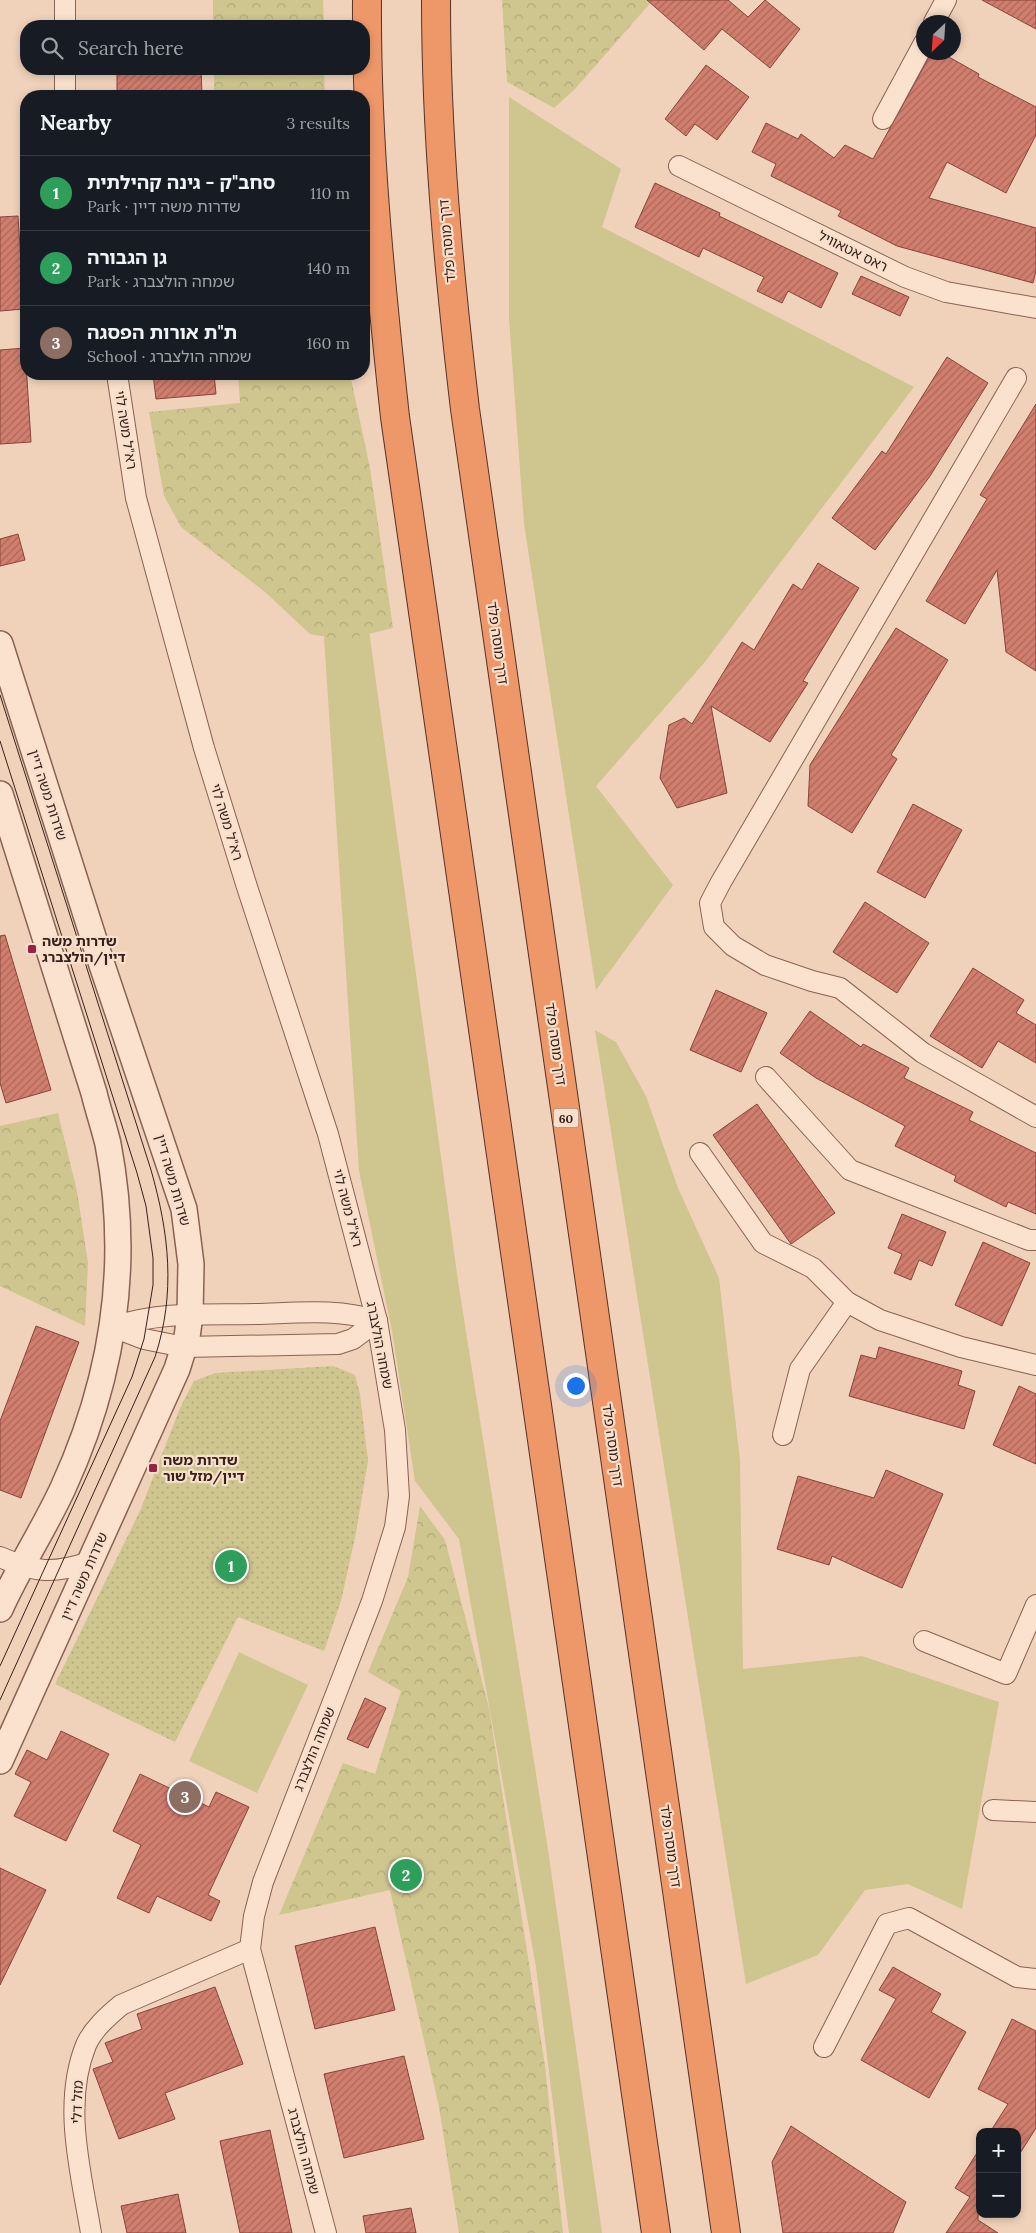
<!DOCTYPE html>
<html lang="en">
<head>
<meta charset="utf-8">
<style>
	body { margin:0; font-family:Lora,"Noto Sans Hebrew",serif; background:#242831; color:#f1f3f6 }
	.controls { position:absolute; right:15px; bottom:15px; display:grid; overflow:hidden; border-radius:10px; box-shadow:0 2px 8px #0003 }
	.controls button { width:45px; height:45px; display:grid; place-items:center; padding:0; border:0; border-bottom:1px solid #363941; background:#171b24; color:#f1f3f6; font:25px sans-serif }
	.compass { position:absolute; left:916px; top:15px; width:45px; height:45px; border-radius:50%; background:#171b24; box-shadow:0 2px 8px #0003; rotate:205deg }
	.you { position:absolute; left:575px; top:1385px; width:18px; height:18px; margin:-12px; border:4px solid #fff; border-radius:50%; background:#1a73e8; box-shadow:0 0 0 8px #1a73e833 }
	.badge { display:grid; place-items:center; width:32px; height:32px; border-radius:50%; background:#ca94a5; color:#fff; font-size:16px; font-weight:700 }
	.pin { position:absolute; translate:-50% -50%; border:2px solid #fff; box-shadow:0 1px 5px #0006 }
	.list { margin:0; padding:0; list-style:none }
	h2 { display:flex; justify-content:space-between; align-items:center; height:65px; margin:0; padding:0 20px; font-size:21px }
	h2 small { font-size:16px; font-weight:400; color:#9ea1a6 }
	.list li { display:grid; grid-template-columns:32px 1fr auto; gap:15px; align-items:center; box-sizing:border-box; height:75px; padding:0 20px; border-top:1px solid #363941 }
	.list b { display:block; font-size:19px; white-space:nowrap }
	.list p { margin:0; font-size:16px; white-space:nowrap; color:#9ea1a6 }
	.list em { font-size:16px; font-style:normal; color:#9ea1a6 }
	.icon { flex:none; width:28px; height:28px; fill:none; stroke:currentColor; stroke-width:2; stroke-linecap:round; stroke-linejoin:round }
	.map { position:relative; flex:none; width:1036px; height:2233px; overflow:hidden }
	.search { position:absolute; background:#171b24; box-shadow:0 2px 8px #0003; left:20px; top:20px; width:350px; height:55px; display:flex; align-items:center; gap:12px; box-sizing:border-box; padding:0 18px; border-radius:20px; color:#9ea1a6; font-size:19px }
	.panel { position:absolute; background:#171b24; box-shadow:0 2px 8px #0003; left:20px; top:90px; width:350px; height:290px; border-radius:20px }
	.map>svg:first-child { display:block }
	.grass { fill:#cec58f }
	.forest { fill:url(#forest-crowns) }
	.garden { fill:url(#garden-dots) }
	.building { fill:url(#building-hatch); stroke:#884439 }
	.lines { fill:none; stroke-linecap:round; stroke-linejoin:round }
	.minor-casing { stroke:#886254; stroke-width:22 }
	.tertiary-casing { stroke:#886254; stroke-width:28 }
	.trunk-casing { stroke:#553229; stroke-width:30 }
	.minor { stroke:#fbe2ce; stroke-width:20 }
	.tertiary { stroke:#fbe2ce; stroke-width:25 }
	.trunk { stroke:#ee986a; stroke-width:28 }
	.tram { stroke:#36201a; stroke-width:1 }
	.poi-dot { fill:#9a2141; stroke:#f7dfcb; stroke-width:2 }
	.labels { text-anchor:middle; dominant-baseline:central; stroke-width:4.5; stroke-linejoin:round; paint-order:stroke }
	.shield { fill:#f7dfcb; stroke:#70594f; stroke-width:1 }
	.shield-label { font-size:12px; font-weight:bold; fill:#36201a }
	.street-label { font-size:14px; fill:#36201a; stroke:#f7dfcb }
	.poi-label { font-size:14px; font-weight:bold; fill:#36201a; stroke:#f7dfcb; text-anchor:start }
</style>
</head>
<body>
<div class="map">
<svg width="1036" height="2233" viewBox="0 0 1036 2233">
	<defs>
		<pattern id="forest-crowns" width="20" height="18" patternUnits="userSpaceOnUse" patternTransform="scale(1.25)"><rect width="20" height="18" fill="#cec58f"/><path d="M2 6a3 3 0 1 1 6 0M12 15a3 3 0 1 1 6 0" fill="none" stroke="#b2a97b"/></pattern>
		<pattern id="garden-dots" width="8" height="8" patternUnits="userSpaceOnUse" patternTransform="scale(1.25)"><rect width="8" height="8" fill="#cec58f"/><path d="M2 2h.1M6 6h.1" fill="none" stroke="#b2a97b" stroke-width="1.8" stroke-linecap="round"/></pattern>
		<pattern id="building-hatch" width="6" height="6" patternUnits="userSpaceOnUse" patternTransform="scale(1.25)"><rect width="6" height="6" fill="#d17e6e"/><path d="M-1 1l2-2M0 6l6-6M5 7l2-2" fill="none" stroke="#aa675a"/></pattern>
	</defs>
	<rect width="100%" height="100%" fill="#f0d2bb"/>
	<!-- grass -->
	<g class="grass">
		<path d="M 509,97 L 621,169 L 602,227 L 914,387 L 704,663 L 596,786 L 673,885 L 596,990 L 524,524 L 509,319 Z"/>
		<path d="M 368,623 L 458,1281 L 549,1856 L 602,2233 L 569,2233 L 536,1967 L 459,1539 L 415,1481 L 392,1331 L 359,1171 L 324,637 Z"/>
		<path d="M 595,1030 L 616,1042 L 646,1096 L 678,1188 L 719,1278 L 740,1460 L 743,1669 L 862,1656 L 999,1702 L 962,1909 L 908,1884 L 865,1890 L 818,1955 L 746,1984 Z"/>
		<path d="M 239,1652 L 308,1685 L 257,1793 L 189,1761 Z"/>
	</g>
	<!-- forest -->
	<g class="forest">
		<path d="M 213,0 L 323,0 L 324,26 L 213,26 Z"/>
		<path d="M 502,0 L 653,0 L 575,89 L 554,108 L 507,82 Z"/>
		<path d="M 214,69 L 324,69 L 325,96 L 214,96 Z"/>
		<path d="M 238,374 L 350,374 L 370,468 L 393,628 L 343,640 L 310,634 L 265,592 L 181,527 L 164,496 L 149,412 L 240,403 Z"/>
		<path d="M 58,1113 L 77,1191 L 88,1263 L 85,1326 L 0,1286 L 0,1126 Z"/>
		<path d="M 420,1506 L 445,1540 L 489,1708 L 545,2066 L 563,2233 L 459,2233 L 439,2107 L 390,1890 L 279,1915 L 343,1763 L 375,1774 L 401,1691 L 368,1672 L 408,1577 Z"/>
	</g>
	<!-- garden -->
	<path class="garden" d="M 333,1366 L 355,1375 L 360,1394 L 368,1461 L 356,1533 L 341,1601 L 324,1651 L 238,1617 L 175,1742 L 55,1684 L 140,1511 L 180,1408 L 194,1381 L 215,1373 Z"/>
	<!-- building -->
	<g class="building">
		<path d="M 647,0 L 728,0 L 748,17 L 765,0 L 800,29 L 770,68 L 722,29 L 704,50 Z"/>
		<path d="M 982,0 L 1036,0 L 1036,29 Z"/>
		<path d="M 932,52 L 940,52 L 979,74 L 978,77 L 1036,107 L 1036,135 L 1006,193 L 947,162 L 929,198 L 1036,228 L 1036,271 L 1033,283 L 897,246 L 838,216 L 841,211 L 771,176 L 776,164 L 752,152 L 766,123 L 798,139 L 801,134 L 834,158 L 845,145 L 873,159 Z"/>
		<path d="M 706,65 L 749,97 L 717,140 L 695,124 L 686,136 L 665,119 Z"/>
		<path d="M 117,69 L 201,69 L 202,96 L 117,96 Z"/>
		<path d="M 655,183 L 720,213 L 719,216 L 838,273 L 821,308 L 788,291 L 782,303 L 757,291 L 764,277 L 703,248 L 699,257 L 635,227 Z"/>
		<path d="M 18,216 L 24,309 L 0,311 L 0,217 Z"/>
		<path d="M 861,276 L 909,297 L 900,316 L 852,294 Z"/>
		<path d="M 25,348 L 31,442 L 0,444 L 0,350 Z"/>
		<path d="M 947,357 L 988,383 L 930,476 L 875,550 L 832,518 L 882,451 L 886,454 Z"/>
		<path d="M 153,374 L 214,374 L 216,394 L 156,399 Z"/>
		<path d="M 1036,404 L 1036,671 L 1006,652 L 997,570 L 965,624 L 926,601 L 987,499 L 980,495 Z"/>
		<path d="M 18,534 L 25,560 L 0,566 L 0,539 Z"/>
		<path d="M 818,563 L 859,588 L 803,681 L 808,683 L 770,742 L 711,706 L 727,793 L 677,808 L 660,778 L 669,725 L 684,718 L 692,724 L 742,642 L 754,650 L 793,584 L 802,590 Z"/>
		<path d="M 896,628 L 948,660 L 891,755 L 897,759 L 852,833 L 808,806 L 810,765 Z"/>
		<path d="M 913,804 L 962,830 L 925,898 L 877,872 Z"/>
		<path d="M 865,902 L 929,943 L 897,993 L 833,952 Z"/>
		<path d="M 5,935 L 51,1090 L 6,1103 L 0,1083 L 0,936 Z"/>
		<path d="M 973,968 L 1024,1000 L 1016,1013 L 1036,1025 L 1036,1063 L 998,1041 L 982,1068 L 930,1036 Z"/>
		<path d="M 716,990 L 767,1013 L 741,1072 L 690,1050 Z"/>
		<path d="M 810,1011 L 861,1047 L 863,1044 L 909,1068 L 904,1078 L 973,1112 L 969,1120 L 1036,1153 L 1036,1214 L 1008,1202 L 1006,1207 L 954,1181 L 956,1176 L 895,1146 L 905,1126 L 816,1078 L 780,1053 Z"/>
		<path d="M 757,1104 L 835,1213 L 791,1244 L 713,1135 Z"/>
		<path d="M 902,1214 L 946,1232 L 932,1266 L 919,1260 L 911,1280 L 894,1273 L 902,1254 L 888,1248 Z"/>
		<path d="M 983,1242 L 1030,1263 L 1002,1326 L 955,1305 Z"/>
		<path d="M 36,1326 L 79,1342 L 21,1498 L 0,1490 L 0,1421 Z"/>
		<path d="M 879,1347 L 962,1371 L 958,1385 L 975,1391 L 964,1429 L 849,1396 L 861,1355 L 876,1359 Z"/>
		<path d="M 1019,1386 L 1036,1394 L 1036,1464 L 993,1445 Z"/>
		<path d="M 886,1470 L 943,1494 L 902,1588 L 832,1556 L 829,1565 L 777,1549 L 798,1476 L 874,1498 Z"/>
		<path d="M 365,1698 L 386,1708 L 368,1748 L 347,1739 Z"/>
		<path d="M 61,1731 L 109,1754 L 66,1841 L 14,1816 L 31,1782 L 15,1774 L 27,1750 L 47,1760 Z"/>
		<path d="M 140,1774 L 209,1807 L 216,1792 L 249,1807 L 208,1895 L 220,1901 L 211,1921 L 157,1896 L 149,1913 L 117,1898 L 141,1845 L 113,1831 Z"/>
		<path d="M 0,1868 L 46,1890 L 0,1985 Z"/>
		<path d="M 375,1927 L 395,2010 L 315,2029 L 295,1946 Z"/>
		<path d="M 893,1967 L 941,1994 L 931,2012 L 966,2032 L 929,2098 L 861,2060 L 896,1999 L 879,1990 Z"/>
		<path d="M 215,1987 L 243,2064 L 165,2093 L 175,2119 L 119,2139 L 93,2069 L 113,2062 L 105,2043 L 142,2029 L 137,2014 Z"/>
		<path d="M 1012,2019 L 1036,2031 L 1036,2128 L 1017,2158 L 1017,2132 L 990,2132 L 1008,2104 L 978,2089 Z"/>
		<path d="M 404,2056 L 424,2139 L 344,2158 L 324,2074 Z"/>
		<path d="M 791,2126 L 906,2202 L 893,2233 L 783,2233 L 772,2162 Z"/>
		<path d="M 270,2130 L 292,2233 L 240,2233 L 220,2141 Z"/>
		<path d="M 980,2148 L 978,2220 L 998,2233 L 946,2233 L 970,2197 L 955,2188 Z"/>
		<path d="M 178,2194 L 186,2233 L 127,2233 L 121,2206 Z"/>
		<path d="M 411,2208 L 416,2233 L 366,2233 L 363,2216 Z"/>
	</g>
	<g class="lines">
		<!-- minor casing -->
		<g class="minor-casing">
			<g id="minor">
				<path d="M 65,0 L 65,26"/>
				<path d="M 934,22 L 946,0"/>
				<path d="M 65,96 L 65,69"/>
				<path d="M 883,119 L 924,43"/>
				<path d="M 679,166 L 905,277 L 946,292 L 1036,308"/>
				<path d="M 117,374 L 136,498 L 204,748 L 247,887 L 328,1134 L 377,1321 L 395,1430 L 399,1496 L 395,1527 L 372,1601 L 263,1882 L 254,1916 L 250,1949 L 326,2233"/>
				<path d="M 1016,378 L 721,882 L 710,903 L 714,927 L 733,946 L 765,965 L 812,981 L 840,988 L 923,1053 L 1036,1117"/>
				<path d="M 766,1077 L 850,1170 L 1029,1240 L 1036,1240"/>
				<path d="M 700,1153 L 763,1243 L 813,1268 L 847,1302 L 880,1320 L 961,1347 L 1036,1365"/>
				<path d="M 113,1327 L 144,1339 L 184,1347 L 338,1344 L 353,1339 L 377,1321"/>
				<path d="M 113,1327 C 161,1311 207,1315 256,1314 C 297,1313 338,1308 377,1321"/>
				<path d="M 783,1435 L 800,1369 L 847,1302"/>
				<path d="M 0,1557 C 36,1573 53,1574 90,1562"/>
				<path d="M 924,1641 L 1006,1674 L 1036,1605"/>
				<path d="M 993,1810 L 1036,1812"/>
				<path d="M 824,2047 L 887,1924 L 909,1918 L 1017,1977 L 1036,1979"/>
				<path d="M 91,2233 C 81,2173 62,2104 86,2045 C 93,2029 108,2016 121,2005 L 250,1949"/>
			</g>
		</g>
		<!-- tertiary casing -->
		<g class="tertiary-casing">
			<g id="tertiary">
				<path d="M 0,644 L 102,965 L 184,1209 L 191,1264 L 190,1315 L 187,1337 L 177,1369 L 0,1761"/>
				<path d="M 0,794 L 94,1093 C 98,1110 104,1127 108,1144 C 131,1264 114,1377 63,1488 C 44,1529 19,1567 0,1609"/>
			</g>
		</g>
		<!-- trunk casing -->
		<g class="trunk-casing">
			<g id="trunk">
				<path d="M 367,0 C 366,140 380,278 395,417 L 656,2233"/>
				<path d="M 436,0 C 436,137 449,273 465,409 L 726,2233"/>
			</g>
		</g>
		<!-- minor -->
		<use href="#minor" class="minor"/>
		<!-- tertiary -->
		<use href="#tertiary" class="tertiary"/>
		<!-- trunk -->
		<use href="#trunk" class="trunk"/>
		<!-- tram -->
		<g class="tram">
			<path d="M 0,695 L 151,1170 C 169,1233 176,1293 155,1357 L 0,1700"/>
			<path d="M 0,741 L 137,1173 L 146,1206 L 153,1258 L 153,1285 L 144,1339 L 132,1377 L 0,1666"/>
		</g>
	</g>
	<!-- markers -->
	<g class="poi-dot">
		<rect x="27" y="944" width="10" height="10" rx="2.5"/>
		<rect x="148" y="1463" width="10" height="10" rx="2.5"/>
	</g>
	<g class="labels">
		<!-- shield labels -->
		<rect class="shield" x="553.5" y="1108.5" width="25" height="19" rx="4"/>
		<g class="shield-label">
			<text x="566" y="1118">60</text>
		</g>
		<!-- street labels -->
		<g class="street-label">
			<text transform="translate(447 241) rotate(-95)">דרך מוסה פלד</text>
			<text transform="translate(853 251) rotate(26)">ראס אטאוויל</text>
			<text transform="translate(126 430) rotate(81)">רא"ל משה לוי</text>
			<text transform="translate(498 643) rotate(82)">דרך מוסה פלד</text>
			<text transform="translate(48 795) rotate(72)">שדרות משה דיין</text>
			<text transform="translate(227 822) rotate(73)">רא"ל משה לוי</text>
			<text transform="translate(556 1044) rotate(82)">דרך מוסה פלד</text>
			<text transform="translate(173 1180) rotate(74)">שדרות משה דיין</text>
			<text transform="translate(348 1208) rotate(75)">רא"ל משה לוי</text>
			<text transform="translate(380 1345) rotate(79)">שמחה הולצברג</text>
			<text transform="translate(613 1445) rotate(82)">דרך מוסה פלד</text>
			<text transform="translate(84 1576) rotate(-66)">שדרות משה דיין</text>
			<text transform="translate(314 1749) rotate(-68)">שמחה הולצברג</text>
			<text transform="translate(671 1846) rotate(82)">דרך מוסה פלד</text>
			<text transform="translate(77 2102) rotate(-88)">מזל דלי</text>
			<text transform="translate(304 2151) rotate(75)">שמחה הולצברג</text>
		</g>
		<!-- poi labels -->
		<g class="poi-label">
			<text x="42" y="941">שדרות משה<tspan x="42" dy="16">דיין/הולצברג</tspan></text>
			<text x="163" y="1460">שדרות משה<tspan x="163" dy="16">דיין/מזל שור</tspan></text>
		</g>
	</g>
</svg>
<div class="controls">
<button>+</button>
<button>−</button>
</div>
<svg class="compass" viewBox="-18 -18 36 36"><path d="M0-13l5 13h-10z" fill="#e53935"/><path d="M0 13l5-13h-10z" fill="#9ea1a6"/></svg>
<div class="you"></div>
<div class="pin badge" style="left:231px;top:1566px;background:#2e9e5b">1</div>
<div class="pin badge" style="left:406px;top:1875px;background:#2e9e5b">2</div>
<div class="pin badge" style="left:185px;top:1797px;background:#8d6e63">3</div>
<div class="search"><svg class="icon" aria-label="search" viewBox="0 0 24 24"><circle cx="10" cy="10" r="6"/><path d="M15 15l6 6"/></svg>Search here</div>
<section class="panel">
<h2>Nearby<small>3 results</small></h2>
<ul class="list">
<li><span class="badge" style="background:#2e9e5b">1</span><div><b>סחב&quot;ק - גינה קהילתית</b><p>Park · שדרות משה דיין</p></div><em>110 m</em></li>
<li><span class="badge" style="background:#2e9e5b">2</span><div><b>גן הגבורה</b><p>Park · שמחה הולצברג</p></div><em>140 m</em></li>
<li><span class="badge" style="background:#8d6e63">3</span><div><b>ת&quot;ת אורות הפסגה</b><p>School · שמחה הולצברג</p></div><em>160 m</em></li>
</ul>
</section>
</div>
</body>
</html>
